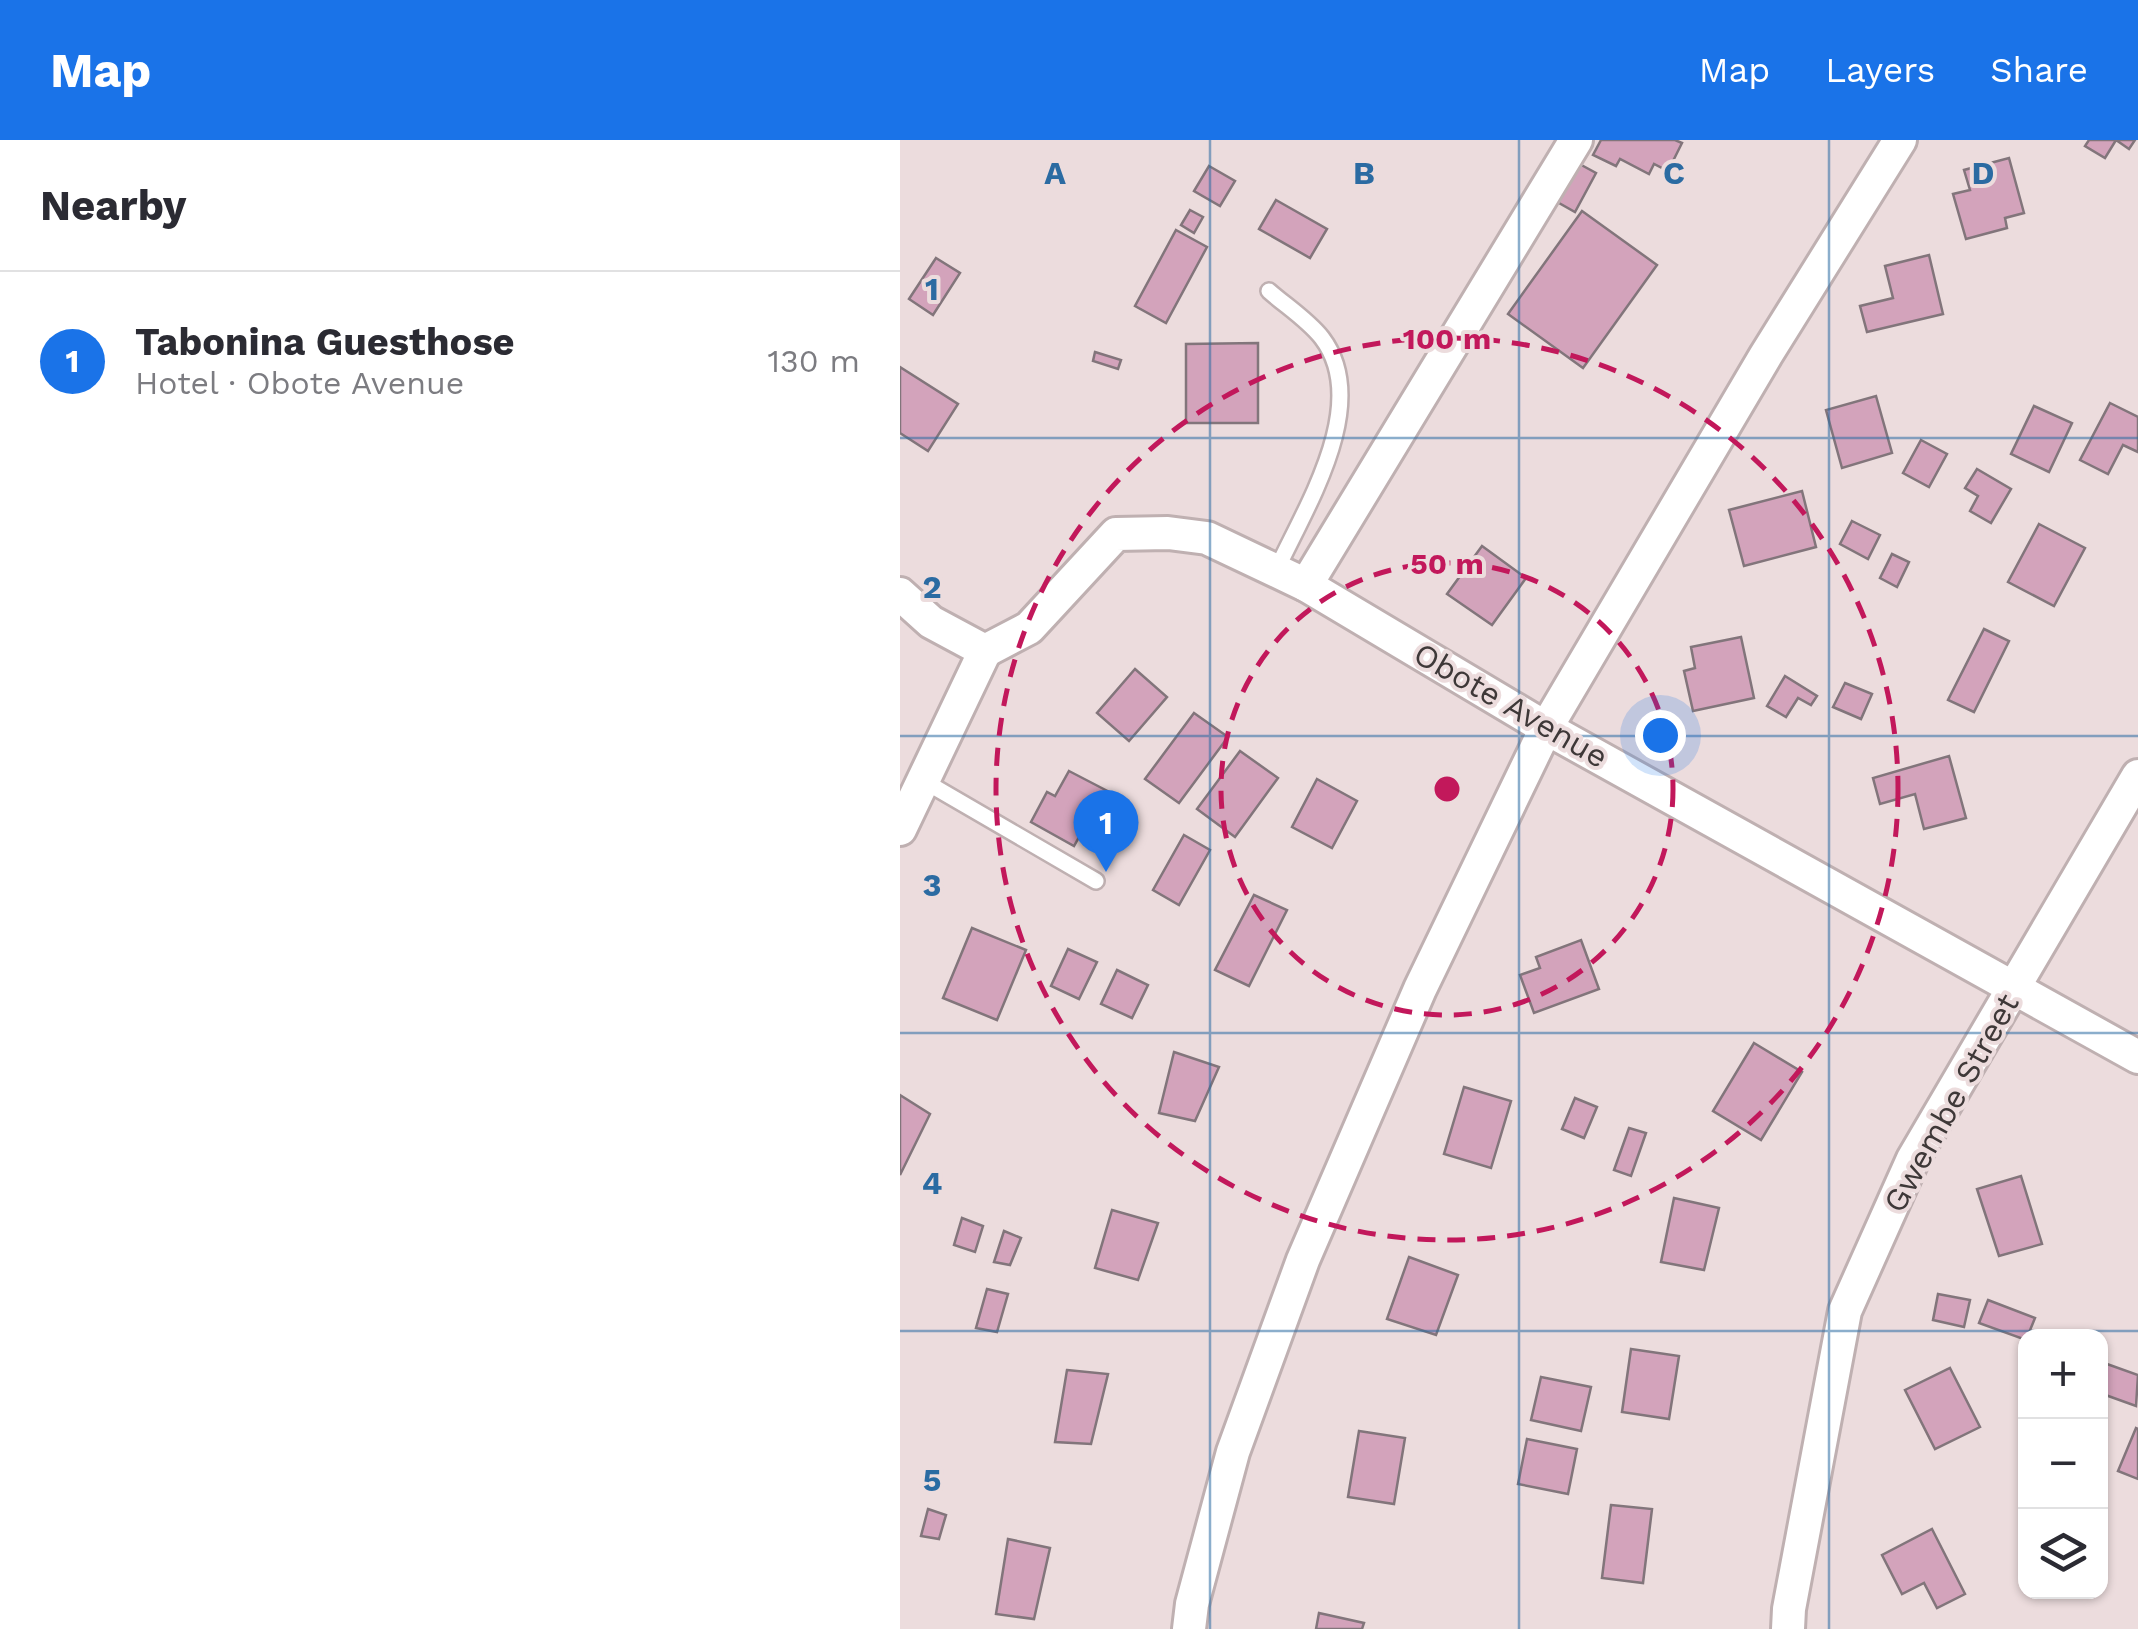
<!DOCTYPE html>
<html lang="en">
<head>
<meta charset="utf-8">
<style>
	body { margin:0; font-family:"Work Sans",sans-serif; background:#f7f7f7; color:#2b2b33 }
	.controls { position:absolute; right:30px; bottom:30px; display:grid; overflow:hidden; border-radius:20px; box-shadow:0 2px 8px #0004 }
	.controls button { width:90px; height:90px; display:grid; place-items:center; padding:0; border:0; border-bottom:2px solid #e1e1e2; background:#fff; color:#2b2b33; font:50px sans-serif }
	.you { position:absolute; left:760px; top:595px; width:35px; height:35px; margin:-25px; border:8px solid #fff; border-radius:50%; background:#1a73e8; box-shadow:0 0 0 15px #1a73e833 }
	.badge { display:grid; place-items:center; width:65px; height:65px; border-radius:50%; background:#1a73e8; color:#fff; font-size:32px; font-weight:700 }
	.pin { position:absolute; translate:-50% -82px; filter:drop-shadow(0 2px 5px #0008) }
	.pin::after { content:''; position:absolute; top:52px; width:35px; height:30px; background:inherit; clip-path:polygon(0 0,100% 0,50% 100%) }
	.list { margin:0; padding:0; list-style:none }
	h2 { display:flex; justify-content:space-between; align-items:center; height:130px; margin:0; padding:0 40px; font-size:42px }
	h2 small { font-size:32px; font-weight:400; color:#7c7c81 }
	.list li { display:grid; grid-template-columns:65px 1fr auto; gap:30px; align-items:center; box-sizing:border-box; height:180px; padding:0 40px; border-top:2px solid #e1e1e2 }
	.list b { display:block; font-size:38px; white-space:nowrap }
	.list p { margin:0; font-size:32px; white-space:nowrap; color:#7c7c81 }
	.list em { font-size:32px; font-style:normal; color:#7c7c81 }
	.icon { flex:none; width:55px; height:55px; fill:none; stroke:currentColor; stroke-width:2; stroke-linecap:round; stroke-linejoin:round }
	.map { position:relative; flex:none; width:1238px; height:1489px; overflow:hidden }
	header { display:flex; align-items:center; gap:60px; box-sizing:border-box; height:140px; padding:0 50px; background:#1a73e8; color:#fff }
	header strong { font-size:48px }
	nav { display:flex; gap:55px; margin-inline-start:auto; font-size:35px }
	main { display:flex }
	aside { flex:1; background:#fff }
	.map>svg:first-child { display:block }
	.building { fill:#d3a3bb; stroke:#82757b; stroke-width:2.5 }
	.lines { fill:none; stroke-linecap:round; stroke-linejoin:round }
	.lane-casing { stroke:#bfb0b1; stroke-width:20 }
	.street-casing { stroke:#bfb0b1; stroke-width:38 }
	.lane { stroke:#fff; stroke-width:15 }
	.street { stroke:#fff; stroke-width:32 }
	.grid { fill:none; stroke:#2b6ba2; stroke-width:2.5; stroke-opacity:0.55 }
	.ring { fill:none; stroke:#c2185b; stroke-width:5; stroke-dasharray:18 12 }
	.labels { text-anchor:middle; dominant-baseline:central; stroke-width:8; stroke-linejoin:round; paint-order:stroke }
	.street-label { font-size:32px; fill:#3e3838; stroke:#ecdcdd }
	.grid-label { font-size:32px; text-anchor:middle; font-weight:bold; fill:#2b6ba2; stroke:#ecdcdd; stroke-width:8; stroke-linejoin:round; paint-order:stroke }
	.centre { fill:#c2185b; stroke:#ecdcdd; stroke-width:5 }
	.ring-label { font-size:30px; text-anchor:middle; font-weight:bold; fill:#c2185b; stroke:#ecdcdd; stroke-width:8; stroke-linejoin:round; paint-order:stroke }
</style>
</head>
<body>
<header>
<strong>Map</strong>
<nav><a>Map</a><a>Layers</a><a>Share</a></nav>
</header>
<main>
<aside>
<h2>Nearby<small></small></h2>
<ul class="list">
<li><span class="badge">1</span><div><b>Tabonina Guesthose</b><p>Hotel · Obote Avenue</p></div><em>130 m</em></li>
</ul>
</aside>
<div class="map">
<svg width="1238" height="1489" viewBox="0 0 1238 1489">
	<rect width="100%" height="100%" fill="#ecdcdd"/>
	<!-- building -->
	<g class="building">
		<path d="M 701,0 L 775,0 L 782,3 L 768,31 L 754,24 L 749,34 L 720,19 L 716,26 L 693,15 Z"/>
		<path d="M 1189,0 L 1235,0 L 1229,9 L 1216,0 L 1205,18 L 1185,6 Z"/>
		<path d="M 1109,18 L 1124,73 L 1105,78 L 1107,88 L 1066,99 L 1053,54 L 1070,50 L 1064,30 Z"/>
		<path d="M 674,21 L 696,33 L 675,72 L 652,59 Z"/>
		<path d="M 309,26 L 335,41 L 320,66 L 294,51 Z"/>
		<path d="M 376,60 L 427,89 L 410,118 L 359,89 Z"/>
		<path d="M 290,70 L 303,77 L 294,93 L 281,85 Z"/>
		<path d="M 682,71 L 757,125 L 683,228 L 608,174 Z"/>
		<path d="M 276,90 L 307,107 L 266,183 L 235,166 Z"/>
		<path d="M 1029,115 L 1043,174 L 967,192 L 960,166 L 993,158 L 985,126 Z"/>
		<path d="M 36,118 L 60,133 L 33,175 L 9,159 Z"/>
		<path d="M 358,203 L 358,283 L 286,283 L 286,204 Z"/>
		<path d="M 195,212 L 221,220 L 218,229 L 193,221 Z"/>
		<path d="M 0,227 L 58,264 L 28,311 L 0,293 Z"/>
		<path d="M 976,256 L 992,313 L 942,328 L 926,270 Z"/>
		<path d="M 1210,263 L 1238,277 L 1238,312 L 1223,305 L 1208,334 L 1180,320 Z"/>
		<path d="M 1134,266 L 1172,283 L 1149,332 L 1111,314 Z"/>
		<path d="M 1021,300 L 1047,314 L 1029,347 L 1003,333 Z"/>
		<path d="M 1077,329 L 1111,349 L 1091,383 L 1070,371 L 1078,356 L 1065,348 Z"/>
		<path d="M 902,351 L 916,407 L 844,426 L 829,370 Z"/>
		<path d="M 952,381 L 980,395 L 968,419 L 940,404 Z"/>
		<path d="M 1139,384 L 1185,408 L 1154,466 L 1108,442 Z"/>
		<path d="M 582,406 L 626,438 L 592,485 L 547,454 Z"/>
		<path d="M 992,414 L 1009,422 L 997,447 L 980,438 Z"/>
		<path d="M 1084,489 L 1109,501 L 1074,572 L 1048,560 Z"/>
		<path d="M 841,497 L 854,558 L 793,571 L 784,531 L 795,528 L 791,507 Z"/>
		<path d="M 235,529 L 267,557 L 229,601 L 197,573 Z"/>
		<path d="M 885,536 L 917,556 L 911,565 L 898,558 L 886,577 L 867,566 Z"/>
		<path d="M 945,543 L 972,554 L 961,579 L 933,567 Z"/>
		<path d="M 294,573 L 328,597 L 279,663 L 245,639 Z"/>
		<path d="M 340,611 L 378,638 L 335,697 L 297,669 Z"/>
		<path d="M 1049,616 L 1066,678 L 1024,689 L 1015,654 L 980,664 L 973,638 Z"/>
		<path d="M 169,631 L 217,656 L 200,687 L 188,681 L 174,706 L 131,682 L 147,652 L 155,656 Z"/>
		<path d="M 417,639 L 457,661 L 432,708 L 392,687 Z"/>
		<path d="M 284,695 L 310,710 L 279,765 L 253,750 Z"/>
		<path d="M 354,755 L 387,770 L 349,846 L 315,830 Z"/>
		<path d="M 72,788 L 126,810 L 97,880 L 43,858 Z"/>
		<path d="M 681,800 L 699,849 L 634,873 L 620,835 L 640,828 L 636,817 Z"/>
		<path d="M 168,809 L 197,822 L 179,859 L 151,846 Z"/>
		<path d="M 217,830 L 248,845 L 232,878 L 201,864 Z"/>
		<path d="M 854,903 L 902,932 L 861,1000 L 813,971 Z"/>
		<path d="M 274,912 L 319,927 L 295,981 L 259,973 Z"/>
		<path d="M 564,947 L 611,961 L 591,1028 L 544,1014 Z"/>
		<path d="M 0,955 L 30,974 L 0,1035 Z"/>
		<path d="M 675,958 L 697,967 L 684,998 L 662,989 Z"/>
		<path d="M 729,988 L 746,993 L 731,1036 L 714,1030 Z"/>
		<path d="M 1121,1036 L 1142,1104 L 1099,1116 L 1077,1049 Z"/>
		<path d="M 774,1058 L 819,1068 L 804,1130 L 761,1122 Z"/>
		<path d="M 212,1070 L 258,1083 L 238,1140 L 195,1128 Z"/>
		<path d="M 62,1078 L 83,1086 L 75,1112 L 54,1105 Z"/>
		<path d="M 104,1091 L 121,1098 L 110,1125 L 94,1122 Z"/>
		<path d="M 509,1117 L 558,1135 L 536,1195 L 487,1179 Z"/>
		<path d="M 87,1149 L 108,1154 L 97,1192 L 76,1188 Z"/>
		<path d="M 1038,1154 L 1070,1160 L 1064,1187 L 1033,1180 Z"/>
		<path d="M 1088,1160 L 1135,1178 L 1126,1200 L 1079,1183 Z"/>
		<path d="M 731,1209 L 779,1216 L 769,1279 L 722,1272 Z"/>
		<path d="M 1207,1224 L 1238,1235 L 1236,1266 L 1200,1253 L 1200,1238 Z"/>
		<path d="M 1050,1228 L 1080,1287 L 1035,1309 L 1005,1250 Z"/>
		<path d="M 167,1230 L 208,1234 L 191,1304 L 155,1302 Z"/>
		<path d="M 641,1237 L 691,1247 L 681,1291 L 631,1280 Z"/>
		<path d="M 1236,1288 L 1238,1289 L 1238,1339 L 1218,1331 Z"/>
		<path d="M 459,1291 L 505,1298 L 494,1364 L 448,1357 Z"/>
		<path d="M 627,1299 L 677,1309 L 668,1354 L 618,1344 Z"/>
		<path d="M 711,1365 L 752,1369 L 743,1443 L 702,1438 Z"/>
		<path d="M 28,1369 L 46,1375 L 39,1399 L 21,1396 Z"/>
		<path d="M 1032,1389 L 1065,1454 L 1037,1468 L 1024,1443 L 1002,1454 L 982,1415 Z"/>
		<path d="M 108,1399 L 150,1408 L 134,1479 L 96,1474 Z"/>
		<path d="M 419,1473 L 464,1483 L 462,1489 L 416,1489 Z"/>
	</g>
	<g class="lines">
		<!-- lane casing -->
		<g class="lane-casing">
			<g id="lane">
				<path d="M 369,151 C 386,166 408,180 422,198 C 472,264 405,368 376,431"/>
				<path d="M 24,641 L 196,741"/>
			</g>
		</g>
		<!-- street casing -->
		<g class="street-casing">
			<g id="street">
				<path d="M 406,445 L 676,0"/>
				<path d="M 0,454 L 31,482 L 85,511 L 129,488 L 216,394 L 268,393 L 307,398 L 406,445 L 646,588 L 1238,917"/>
				<path d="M 0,689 L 85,511"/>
				<path d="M 289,1489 L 292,1464 L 333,1312 L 403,1120 L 520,849 L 646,588 L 866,215 L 1000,0"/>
				<path d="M 888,1489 L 889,1469 L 945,1171 L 1013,1019 L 1238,636"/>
			</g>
		</g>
		<!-- lane -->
		<use href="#lane" class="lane"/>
		<!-- street -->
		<use href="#street" class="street"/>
	</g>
	<!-- grid -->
	<path class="grid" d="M 310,0 L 310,1489M 619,0 L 619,1489M 929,0 L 929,1489M 0,298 L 1238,298M 0,596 L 1238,596M 0,893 L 1238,893M 0,1191 L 1238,1191"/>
	<!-- distance rings -->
	<g class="ring">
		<circle cx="547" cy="649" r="226"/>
		<circle cx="547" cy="649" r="451"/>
	</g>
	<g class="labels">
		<!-- street labels -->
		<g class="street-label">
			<text transform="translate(611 565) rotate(30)">Obote Avenue</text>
			<text transform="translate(1051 963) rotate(-61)">Gwembe Street</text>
		</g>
	</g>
	<g class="grid-label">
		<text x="155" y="44">A</text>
		<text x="464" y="44">B</text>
		<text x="774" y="44">C</text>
		<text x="1083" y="44">D</text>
		<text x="32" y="160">1</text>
		<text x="32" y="458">2</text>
		<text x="32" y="756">3</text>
		<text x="32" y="1054">4</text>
		<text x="32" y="1351">5</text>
	</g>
	<circle cx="547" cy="649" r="15" class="centre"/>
	<g class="ring-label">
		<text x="547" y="209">100 m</text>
		<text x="547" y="434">50 m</text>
	</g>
</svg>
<div class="controls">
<button>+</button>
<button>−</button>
<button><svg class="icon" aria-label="layers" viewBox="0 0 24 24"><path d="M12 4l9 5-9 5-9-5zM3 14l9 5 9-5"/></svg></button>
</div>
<div class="you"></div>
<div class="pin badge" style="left:206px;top:732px">1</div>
</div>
</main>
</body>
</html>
